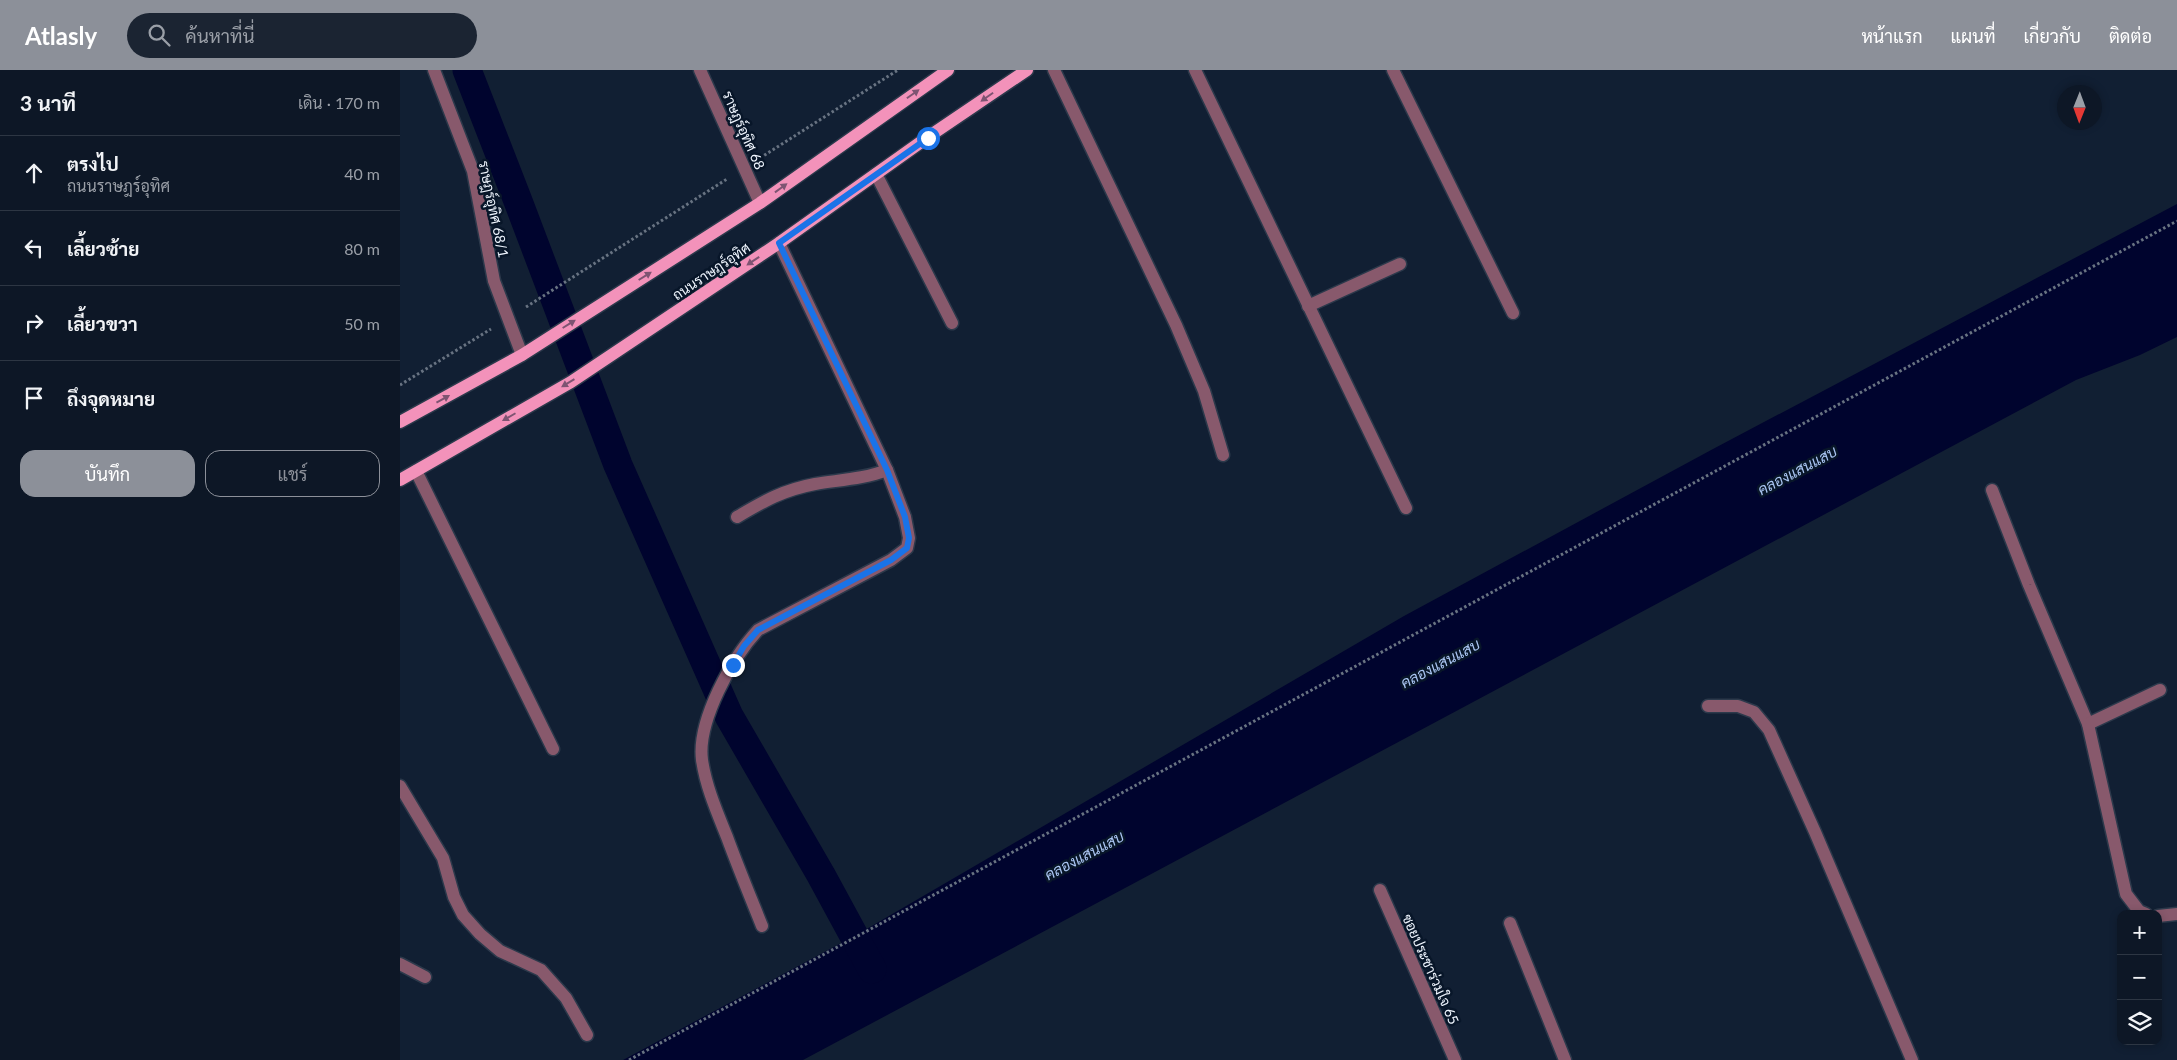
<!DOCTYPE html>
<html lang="th">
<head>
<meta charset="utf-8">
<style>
	body { margin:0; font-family:Lato,Sarabun,sans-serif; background:#1b2432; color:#f1f3f6 }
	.controls { position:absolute; right:15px; bottom:15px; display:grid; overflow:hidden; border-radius:10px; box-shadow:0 2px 8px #0003 }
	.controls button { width:45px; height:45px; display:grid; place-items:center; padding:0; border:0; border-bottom:1px solid #2d3643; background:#0d1726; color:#f1f3f6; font:25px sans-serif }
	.compass { position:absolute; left:1657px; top:15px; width:45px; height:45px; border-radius:50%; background:#0d1726; box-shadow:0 2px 8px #0003; rotate:181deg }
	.stop { position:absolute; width:15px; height:15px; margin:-11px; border:4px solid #1a73e8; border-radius:50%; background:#fff }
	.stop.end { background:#1a73e8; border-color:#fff; box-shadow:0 1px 5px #0008 }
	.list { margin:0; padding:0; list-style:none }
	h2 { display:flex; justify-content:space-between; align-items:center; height:65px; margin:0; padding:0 20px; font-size:21px }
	h2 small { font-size:16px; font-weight:400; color:#9a9fa7 }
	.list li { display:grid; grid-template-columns:32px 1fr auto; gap:15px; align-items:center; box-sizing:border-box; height:75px; padding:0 20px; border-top:1px solid #2d3643 }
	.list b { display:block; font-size:19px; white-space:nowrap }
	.list p { margin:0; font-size:16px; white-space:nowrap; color:#9a9fa7 }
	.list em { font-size:16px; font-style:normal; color:#9a9fa7 }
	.actions { display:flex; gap:10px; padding:15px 20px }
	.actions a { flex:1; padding:11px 0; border:1px solid #8c9099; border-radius:15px; text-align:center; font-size:18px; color:#8c9099 }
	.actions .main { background:#8c9099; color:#fff }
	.icon { flex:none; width:28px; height:28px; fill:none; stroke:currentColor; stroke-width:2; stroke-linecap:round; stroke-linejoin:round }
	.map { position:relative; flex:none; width:1777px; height:990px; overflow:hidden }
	header { display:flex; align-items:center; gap:30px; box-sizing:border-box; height:70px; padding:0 25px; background:#8c9099; color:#fff }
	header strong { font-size:24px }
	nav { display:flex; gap:28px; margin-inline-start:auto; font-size:18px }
	.search { width:350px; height:45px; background:#1b2432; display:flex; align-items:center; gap:12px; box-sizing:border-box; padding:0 18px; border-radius:28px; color:#9a9fa7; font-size:19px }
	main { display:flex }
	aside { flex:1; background:#0d1726 }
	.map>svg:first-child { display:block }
	.water { fill:#00042e }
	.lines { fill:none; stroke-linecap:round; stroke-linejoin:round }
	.canal { stroke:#00042e; stroke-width:29 }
	.minor-casing { stroke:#2c394b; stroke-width:15 }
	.primary-casing { stroke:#2c394b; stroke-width:15 }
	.path { stroke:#687382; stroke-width:3; stroke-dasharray:2.5 2.5; stroke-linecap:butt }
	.minor { stroke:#88596c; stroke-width:12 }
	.primary { stroke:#f392ba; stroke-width:12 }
	.oneway { fill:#7e5472 }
	.route { stroke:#1a73e8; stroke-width:6 }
	.labels { text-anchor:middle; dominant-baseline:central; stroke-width:5; stroke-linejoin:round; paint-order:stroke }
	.street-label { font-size:14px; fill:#eff5fe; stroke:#081629 }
	.water-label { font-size:15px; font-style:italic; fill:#abc6f3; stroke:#081629 }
</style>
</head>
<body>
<header>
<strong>Atlasly</strong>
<div class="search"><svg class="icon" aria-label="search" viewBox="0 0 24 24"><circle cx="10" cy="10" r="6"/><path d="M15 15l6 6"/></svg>ค้นหาที่นี่</div>
<nav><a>หน้าแรก</a><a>แผนที่</a><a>เกี่ยวกับ</a><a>ติดต่อ</a></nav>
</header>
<main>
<aside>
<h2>3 นาที<small>เดิน · 170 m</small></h2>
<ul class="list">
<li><svg class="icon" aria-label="ahead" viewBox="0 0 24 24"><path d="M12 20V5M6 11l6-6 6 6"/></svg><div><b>ตรงไป</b><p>ถนนราษฎร์อุทิศ</p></div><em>40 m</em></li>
<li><svg class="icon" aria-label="left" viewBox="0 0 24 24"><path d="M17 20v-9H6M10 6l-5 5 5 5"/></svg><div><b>เลี้ยวซ้าย</b></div><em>80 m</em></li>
<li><svg class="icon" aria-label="right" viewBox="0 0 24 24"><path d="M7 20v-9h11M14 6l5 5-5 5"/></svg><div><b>เลี้ยวขวา</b></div><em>50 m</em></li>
<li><svg class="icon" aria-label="arrive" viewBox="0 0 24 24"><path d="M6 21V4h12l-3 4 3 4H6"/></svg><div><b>ถึงจุดหมาย</b></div></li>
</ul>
<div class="actions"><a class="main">บันทึก</a><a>แชร์</a></div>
</aside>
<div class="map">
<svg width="1777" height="990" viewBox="0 0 1777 990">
	<rect width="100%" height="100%" fill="#111f33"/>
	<!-- water -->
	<path class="water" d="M 1777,134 L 1777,267 L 1740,285 L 1676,310 L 403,990 L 223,990 L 458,864 L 1004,546 L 1313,379 Z"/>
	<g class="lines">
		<!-- canal -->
		<path class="canal" d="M 67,0 L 118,131 L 218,395 L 329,646 L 421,805 L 472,899"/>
		<!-- minor casing -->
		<g class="minor-casing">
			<g id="minor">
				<path d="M 34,0 L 73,101 L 94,211 L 122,285"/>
				<path d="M 300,0 L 360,133"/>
				<path d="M 654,0 L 776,255 L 804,321 L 823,385"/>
				<path d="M 795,0 L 1006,438"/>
				<path d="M 993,0 L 1113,243"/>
				<path d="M 476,104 L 552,253"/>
				<path d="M 908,236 L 1000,194"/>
				<path d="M 16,401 L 153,679"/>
				<path d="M 1592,420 L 1629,515 L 1688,654 L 1726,824 L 1739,841 L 1746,844"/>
				<path d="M 337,447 C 364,431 383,420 415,414 C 439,410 464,409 487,400"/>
				<path d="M 1308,636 L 1338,636 L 1354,642 L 1369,660 L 1415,762 L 1512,990"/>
				<path d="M 1688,654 L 1760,620"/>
				<path d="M 0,716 L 43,788 L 54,827 L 63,845 L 80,864 L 100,881 L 141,900 L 166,928 L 187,965"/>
				<path d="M 980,820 L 1055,990"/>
				<path d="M 1758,846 L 1777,844"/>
				<path d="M 1110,853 L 1165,990"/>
				<path d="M 362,856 C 350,826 338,797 327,767 C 317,742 306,717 302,690 C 297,651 332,588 358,560 L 491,490 L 507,478 L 509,468 L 505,447 L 487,400 L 379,173"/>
				<path d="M 0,894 L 25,907"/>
			</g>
		</g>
		<!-- primary casing -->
		<g class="primary-casing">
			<g id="primary">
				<path d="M 0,352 L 122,285 L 360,133 L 548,0"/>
				<path d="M 0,410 L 171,312 L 379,173 L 528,67 L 627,0"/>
			</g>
		</g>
		<!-- path -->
		<g class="path">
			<path d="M 360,88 L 498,0"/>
			<path d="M 126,237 L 327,109"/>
			<path d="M 0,315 L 91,259"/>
			<path d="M 229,990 L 1777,151"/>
		</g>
		<!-- minor -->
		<use href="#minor" class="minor"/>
		<!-- primary -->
		<use href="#primary" class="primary"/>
	</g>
	<!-- one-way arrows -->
	<defs><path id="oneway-solid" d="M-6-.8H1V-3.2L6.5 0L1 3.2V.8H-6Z" transform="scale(1.25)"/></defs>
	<g class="oneway">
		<use href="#oneway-solid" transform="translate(513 24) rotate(-35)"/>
		<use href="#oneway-solid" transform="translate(587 27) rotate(145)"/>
		<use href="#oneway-solid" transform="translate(381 118) rotate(-36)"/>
		<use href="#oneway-solid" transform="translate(353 191) rotate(146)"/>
		<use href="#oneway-solid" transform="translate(245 206) rotate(-32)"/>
		<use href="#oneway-solid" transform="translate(169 254) rotate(-32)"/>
		<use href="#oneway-solid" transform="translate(168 313) rotate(149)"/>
		<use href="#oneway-solid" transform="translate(43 329) rotate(-29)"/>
		<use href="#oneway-solid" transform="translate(109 347) rotate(150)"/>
	</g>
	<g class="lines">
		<!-- route -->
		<path class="route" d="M 333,595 L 344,576 L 358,560 L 491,490 L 507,478 L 509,468 L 505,447 L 487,400 L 379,173 L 528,68"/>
	</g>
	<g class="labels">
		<!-- street labels -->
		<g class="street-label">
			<text transform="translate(344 60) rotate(66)">ราษฎร์อุทิศ 68</text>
			<text transform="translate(94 139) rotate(78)">ราษฎร์อุทิศ 68/1</text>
			<text transform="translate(311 201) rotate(-34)">ถนนราษฎร์อุทิศ</text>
			<text transform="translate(1031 899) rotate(66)">ซอยประชาร่วมใจ 65</text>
		</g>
		<!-- water labels -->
		<g class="water-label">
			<text transform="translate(1397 400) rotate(-28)">คลองแสนแสบ</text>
			<text transform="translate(1040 593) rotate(-28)">คลองแสนแสบ</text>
			<text transform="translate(684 785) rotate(-28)">คลองแสนแสบ</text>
		</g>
	</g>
</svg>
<div class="controls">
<button>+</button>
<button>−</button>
<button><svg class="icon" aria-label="layers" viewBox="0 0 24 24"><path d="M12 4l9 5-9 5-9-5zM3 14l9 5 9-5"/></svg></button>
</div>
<svg class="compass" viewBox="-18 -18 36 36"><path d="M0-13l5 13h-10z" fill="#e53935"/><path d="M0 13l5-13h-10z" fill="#9a9fa7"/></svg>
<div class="stop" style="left:528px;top:68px"></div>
<div class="stop end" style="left:333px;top:595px"></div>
</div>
</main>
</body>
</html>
